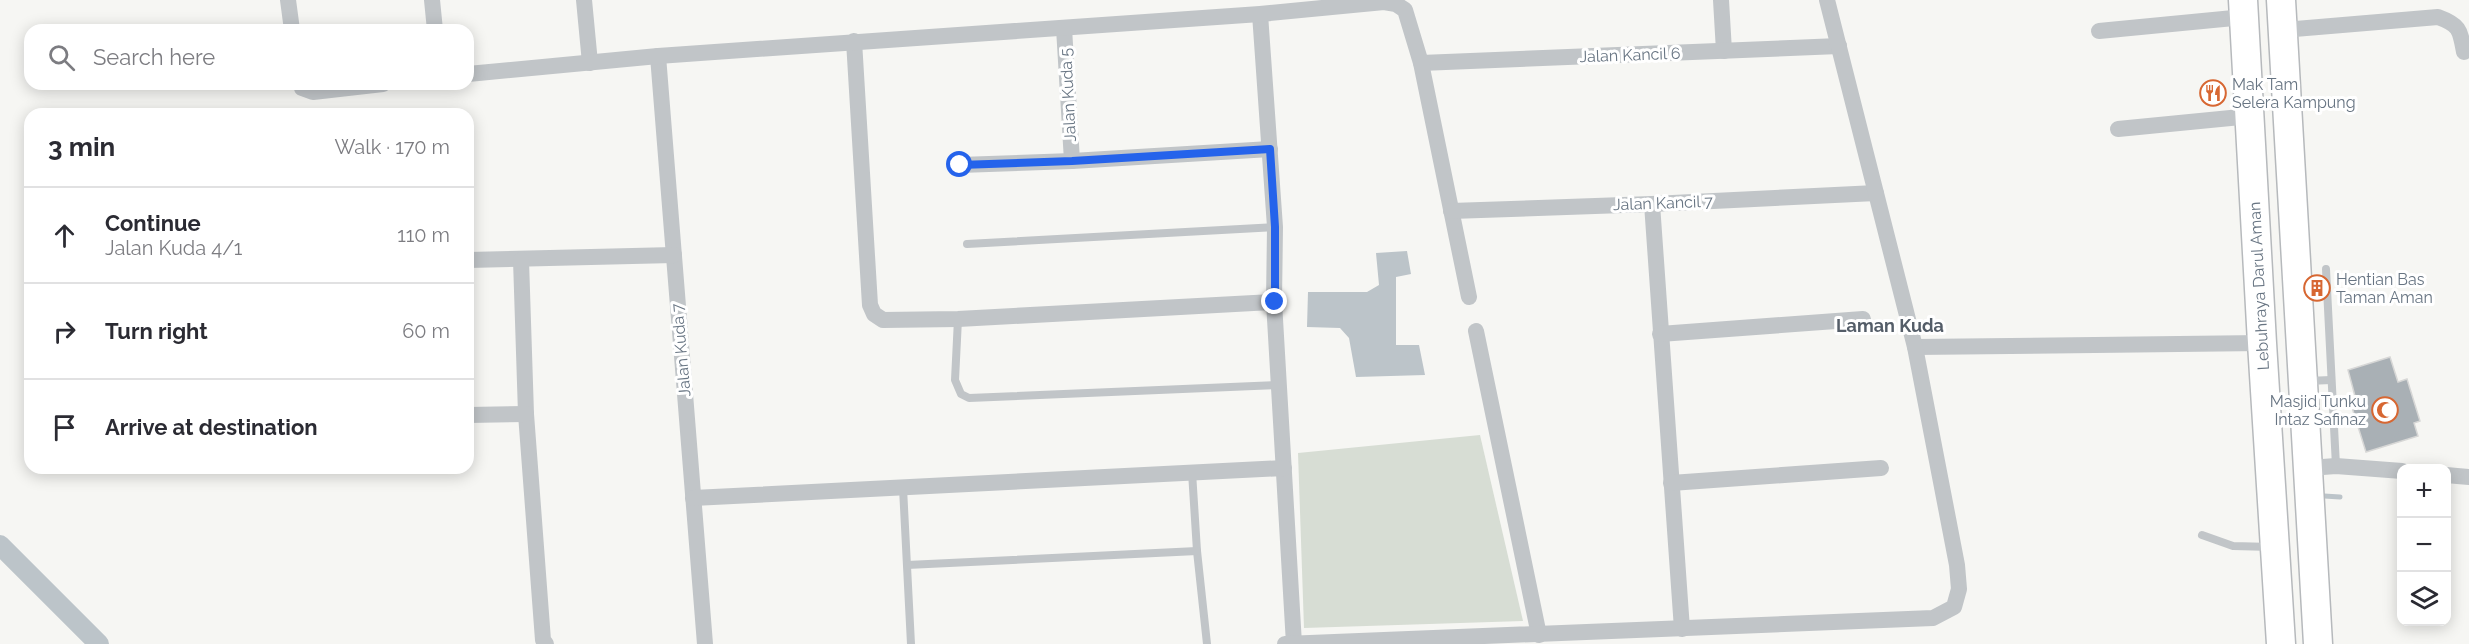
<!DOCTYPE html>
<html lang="en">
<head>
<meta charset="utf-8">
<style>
	body { margin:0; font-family:Raleway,sans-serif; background:#f2f2f3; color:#2b2b33 }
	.controls { position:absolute; right:18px; bottom:18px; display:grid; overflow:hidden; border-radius:12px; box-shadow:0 3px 15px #0003 }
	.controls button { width:54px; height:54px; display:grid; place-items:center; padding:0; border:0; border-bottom:2px solid #e1e1e2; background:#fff; color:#2b2b33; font:30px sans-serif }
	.stop { position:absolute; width:18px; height:18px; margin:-14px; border:4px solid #2563eb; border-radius:50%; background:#fff }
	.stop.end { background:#2563eb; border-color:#fff; box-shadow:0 2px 6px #0008 }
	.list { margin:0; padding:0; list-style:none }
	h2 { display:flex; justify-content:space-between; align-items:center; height:78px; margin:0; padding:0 24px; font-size:26px }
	h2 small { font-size:20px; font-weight:400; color:#7c7c81 }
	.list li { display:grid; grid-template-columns:39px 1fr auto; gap:18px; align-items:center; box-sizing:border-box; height:96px; padding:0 24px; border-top:2px solid #e1e1e2 }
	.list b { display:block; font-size:22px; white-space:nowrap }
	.list p { margin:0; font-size:20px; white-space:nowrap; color:#7c7c81 }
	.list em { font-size:20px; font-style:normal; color:#7c7c81 }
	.icon { flex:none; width:33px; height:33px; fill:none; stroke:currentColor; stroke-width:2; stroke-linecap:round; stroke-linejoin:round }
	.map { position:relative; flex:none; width:2469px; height:644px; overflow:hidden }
	.search { position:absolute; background:#fff; box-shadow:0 3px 15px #0003; left:24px; top:24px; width:450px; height:66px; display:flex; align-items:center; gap:15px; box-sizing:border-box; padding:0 21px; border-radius:18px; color:#7c7c81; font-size:22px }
	.panel { position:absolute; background:#fff; box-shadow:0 3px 15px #0003; left:24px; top:108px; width:450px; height:366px; border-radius:18px }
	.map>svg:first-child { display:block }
	.green { fill:#d7ddd4 }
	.water { fill:#bcc4c9 }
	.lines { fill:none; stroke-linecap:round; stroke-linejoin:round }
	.stream { stroke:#bcc4c9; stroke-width:5 }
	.canal { stroke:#bcc4c9; stroke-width:20 }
	.building { fill:#a9b0b5; stroke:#d7d7d6; stroke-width:1.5 }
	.trunk-casing { stroke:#b6b9bc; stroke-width:31 }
	.service { stroke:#c1c5c8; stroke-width:8 }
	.minor { stroke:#c1c5c8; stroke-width:16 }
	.trunk { stroke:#fff; stroke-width:28 }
	.route { stroke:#2563eb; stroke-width:8 }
	.labels { text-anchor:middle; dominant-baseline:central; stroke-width:6; stroke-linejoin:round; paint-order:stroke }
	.street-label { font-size:16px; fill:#677482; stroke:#fff }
	.poi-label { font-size:16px; fill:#677482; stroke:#fff; text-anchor:start }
	.neighbourhood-label { font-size:18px; font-weight:bold; fill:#545d68; stroke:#fff }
</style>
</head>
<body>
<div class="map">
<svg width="2469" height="644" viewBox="0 0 2469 644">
	<rect width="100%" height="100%" fill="#f6f6f3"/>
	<!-- green -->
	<path class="green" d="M 1480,435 L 1523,621 L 1304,628 L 1298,453 Z"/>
	<!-- water -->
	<path class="water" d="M 1407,251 L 1411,274 L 1396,277 L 1396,345 L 1419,345 L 1425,375 L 1356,377 L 1349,338 L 1340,328 L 1307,327 L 1308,292 L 1367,292 L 1379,285 L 1376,253 Z"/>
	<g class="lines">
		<!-- stream -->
		<path class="stream" d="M 2324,496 L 2340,497"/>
		<!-- canal -->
		<path class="canal" d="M 0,545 L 99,644"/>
	</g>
	<!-- building -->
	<path class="building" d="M 2390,357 L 2398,382 L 2407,379 L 2420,421 L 2414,423 L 2418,436 L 2366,452 L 2349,398 L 2355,396 L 2348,370 Z"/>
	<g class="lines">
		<!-- trunk casing -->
		<g class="trunk-casing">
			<g id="trunk">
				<path d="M 2243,0 L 2262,343 L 2281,644"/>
				<path d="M 2281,0 L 2318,644"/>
			</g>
		</g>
		<!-- service -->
		<g class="service">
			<path d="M 967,244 L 1275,227"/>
			<path d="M 2326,269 L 2336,466"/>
			<path d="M 958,319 L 955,380 L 961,394 L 969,398 L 1279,385"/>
			<path d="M 2307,381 L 2331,380"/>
			<path d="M 1192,472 L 1197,551 L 1207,644"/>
			<path d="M 903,488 L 911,644"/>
			<path d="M 2202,535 L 2233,546 L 2272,547"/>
			<path d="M 907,565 L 1197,551"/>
		</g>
		<!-- minor -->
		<g class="minor">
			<path d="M 288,0 L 292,30"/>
			<path d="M 432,0 L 435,30"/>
			<path d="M 584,0 L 590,63"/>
			<path d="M 1721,0 L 1724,51"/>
			<path d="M 1260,14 L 1275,227 L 1274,302"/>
			<path d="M 1064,28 L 1072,161"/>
			<path d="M 2283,30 L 2438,17 C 2460,25 2460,30 2464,52"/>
			<path d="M 2099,31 L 2244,17"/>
			<path d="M 854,41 L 870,305 L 874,314 L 883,320 L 958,319 L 1274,302 L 1294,644"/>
			<path d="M 658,56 L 705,644"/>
			<path d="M 1421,63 L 1839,46"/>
			<path d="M 468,74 L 658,56 L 1260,14 L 1384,2 L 1396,4 L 1405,10 L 1421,63 L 1469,297"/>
			<path d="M 301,84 L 302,88 L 313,92 L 383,84"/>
			<path d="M 2118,129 L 2251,116"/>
			<path d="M 960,165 L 1072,161 L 1270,149"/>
			<path d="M 1652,204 L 1682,629"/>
			<path d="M 1451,211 L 1652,204 L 1876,193"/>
			<path d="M 468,260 L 674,255"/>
			<path d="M 521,260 L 526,414 L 543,640 L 546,644"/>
			<path d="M 1476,331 L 1539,635"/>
			<path d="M 1660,334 L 1863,319"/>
			<path d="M 1915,347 L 2262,343"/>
			<path d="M 468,415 L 526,414"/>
			<path d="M 2309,468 L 2336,466 L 2402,471"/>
			<path d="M 2446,475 L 2469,477"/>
			<path d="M 1671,483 L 1881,468"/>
			<path d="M 693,498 L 1284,468"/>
			<path d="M 1285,644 L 1933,618 L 1954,607 L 1959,589 L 1957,565 L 1915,347 L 1827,0"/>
		</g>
		<!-- trunk -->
		<use href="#trunk" class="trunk"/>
	</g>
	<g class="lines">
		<!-- route -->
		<path class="route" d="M 960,165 L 1072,161 L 1270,149 L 1275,227 L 1275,302"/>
	</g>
	<!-- icons -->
	<defs>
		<g id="restaurant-ring" transform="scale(1.35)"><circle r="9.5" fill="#fff" stroke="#d76732" stroke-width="1.5"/><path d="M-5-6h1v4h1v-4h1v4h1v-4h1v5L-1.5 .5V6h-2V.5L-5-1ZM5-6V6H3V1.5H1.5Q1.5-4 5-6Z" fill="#d76732"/></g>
		<g id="building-ring" transform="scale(1.35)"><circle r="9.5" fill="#fff" stroke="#d76732" stroke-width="1.5"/><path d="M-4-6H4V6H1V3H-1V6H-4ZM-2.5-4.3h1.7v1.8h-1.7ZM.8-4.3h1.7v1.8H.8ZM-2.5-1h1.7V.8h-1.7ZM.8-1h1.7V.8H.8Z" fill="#d76732"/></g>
		<g id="mosque-ring" transform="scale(1.35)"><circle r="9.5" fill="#fff" stroke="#d76732" stroke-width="1.5"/><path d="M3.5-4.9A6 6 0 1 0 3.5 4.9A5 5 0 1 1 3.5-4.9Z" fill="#d76732"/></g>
	</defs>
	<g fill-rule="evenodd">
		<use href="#restaurant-ring" x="2213" y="93"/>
		<use href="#building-ring" x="2317" y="288"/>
		<use href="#mosque-ring" x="2385" y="410"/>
	</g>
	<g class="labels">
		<!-- street labels -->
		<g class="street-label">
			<text transform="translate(1630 55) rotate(-2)">Jalan Kancil 6</text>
			<text transform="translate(1068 95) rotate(-93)">Jalan Kuda 5</text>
			<text transform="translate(1663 203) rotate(-2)">Jalan Kancil 7</text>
			<text transform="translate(2259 286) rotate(-93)">Lebuhraya Darul Aman</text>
			<text transform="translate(681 350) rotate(-95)">Jalan Kuda 7</text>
		</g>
		<!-- poi labels -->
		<g class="poi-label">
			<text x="2232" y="84">Mak Tam<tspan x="2232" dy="18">Selera Kampung</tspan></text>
			<text x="2336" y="279">Hentian Bas<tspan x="2336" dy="18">Taman Aman</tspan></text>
			<text x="2366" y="401" text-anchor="end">Masjid Tunku<tspan x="2366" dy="18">Intaz Safinaz</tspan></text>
		</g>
		<!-- neighbourhood labels -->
		<g class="neighbourhood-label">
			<text x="1890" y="325">Laman Kuda</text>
		</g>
	</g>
</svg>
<div class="controls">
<button>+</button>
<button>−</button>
<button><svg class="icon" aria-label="layers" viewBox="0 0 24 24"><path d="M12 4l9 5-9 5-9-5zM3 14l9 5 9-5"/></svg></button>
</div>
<div class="stop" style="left:960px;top:165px"></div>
<div class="stop end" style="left:1275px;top:302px"></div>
<div class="search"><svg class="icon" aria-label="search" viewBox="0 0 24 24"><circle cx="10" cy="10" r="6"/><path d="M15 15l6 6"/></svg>Search here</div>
<section class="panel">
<h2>3 min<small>Walk · 170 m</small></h2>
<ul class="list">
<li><svg class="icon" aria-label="ahead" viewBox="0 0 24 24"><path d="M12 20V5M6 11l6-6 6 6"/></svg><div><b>Continue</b><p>Jalan Kuda 4/1</p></div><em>110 m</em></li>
<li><svg class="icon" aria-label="right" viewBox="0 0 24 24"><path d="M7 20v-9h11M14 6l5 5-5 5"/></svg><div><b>Turn right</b></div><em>60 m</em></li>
<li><svg class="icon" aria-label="arrive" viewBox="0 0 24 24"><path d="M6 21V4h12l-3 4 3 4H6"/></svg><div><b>Arrive at destination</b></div></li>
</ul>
</section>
</div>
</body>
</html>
